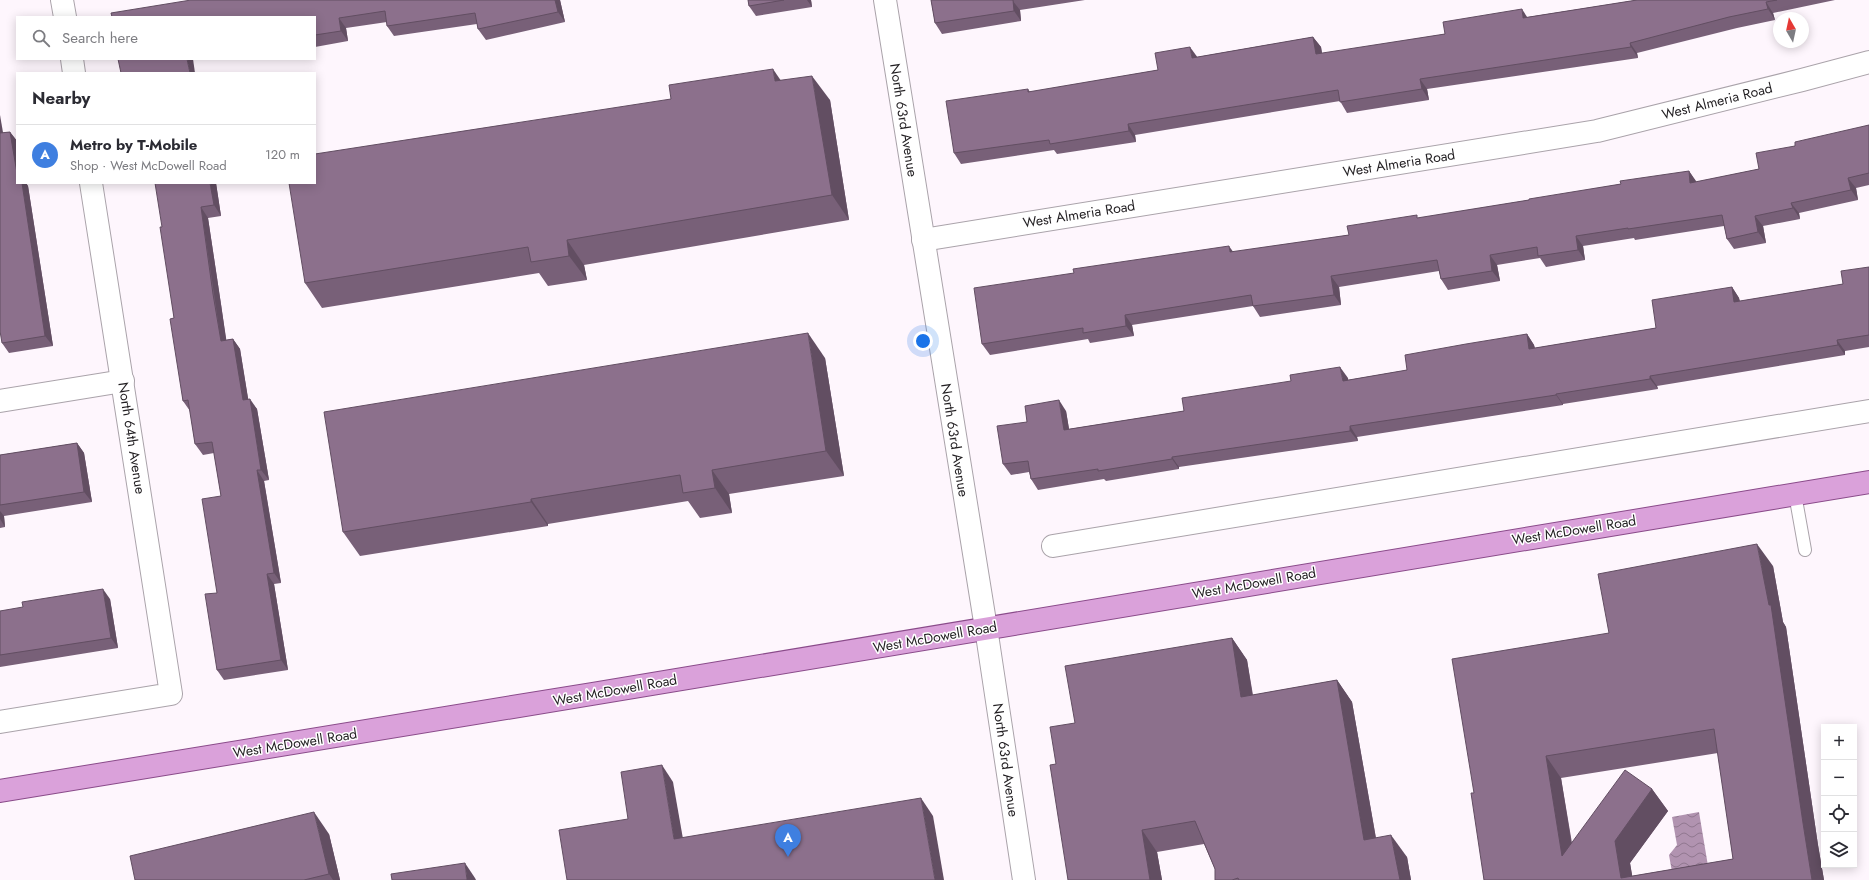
<!DOCTYPE html>
<html lang="en">
<head>
<meta charset="utf-8">
<style>
	body { margin:0; font-family:Jost,sans-serif; background:#f7f7f7; color:#2b2b33 }
	.controls { position:absolute; right:12px; bottom:12px; display:grid; overflow:hidden; border-radius:0px; box-shadow:0 2px 10px #0003 }
	.controls button { width:36px; height:36px; display:grid; place-items:center; padding:0; border:0; border-bottom:1px solid #e1e1e2; background:#fff; color:#2b2b33; font:20px sans-serif }
	.compass { position:absolute; left:1773px; top:12px; width:36px; height:36px; border-radius:50%; background:#fff; box-shadow:0 2px 10px #0003; rotate:351deg }
	.you { position:absolute; left:923px; top:341px; width:14px; height:14px; margin:-10px; border:3px solid #fff; border-radius:50%; background:#1a73e8; box-shadow:0 0 0 6px #1a73e833 }
	.badge { display:grid; place-items:center; width:26px; height:26px; border-radius:50%; background:#b45309; color:#fff; font-size:13px; font-weight:700 }
	.pin { position:absolute; translate:-50% -33px; filter:drop-shadow(0 1px 2px #0008) }
	.pin::after { content:''; position:absolute; top:21px; width:14px; height:12px; background:inherit; clip-path:polygon(0 0,100% 0,50% 100%) }
	.list { margin:0; padding:0; list-style:none }
	h2 { display:flex; justify-content:space-between; align-items:center; height:52px; margin:0; padding:0 16px; font-size:17px }
	h2 small { font-size:13px; font-weight:400; color:#7c7c81 }
	.list li { display:grid; grid-template-columns:26px 1fr auto; gap:12px; align-items:center; box-sizing:border-box; height:60px; padding:0 16px; border-top:1px solid #e1e1e2 }
	.list b { display:block; font-size:15px; white-space:nowrap }
	.list p { margin:0; font-size:13px; white-space:nowrap; color:#7c7c81 }
	.list em { font-size:13px; font-style:normal; color:#7c7c81 }
	.icon { flex:none; width:22px; height:22px; fill:none; stroke:currentColor; stroke-width:2; stroke-linecap:round; stroke-linejoin:round }
	.map { position:relative; flex:none; width:1869px; height:880px; overflow:hidden }
	.search { position:absolute; background:#fff; box-shadow:0 2px 10px #0003; left:16px; top:16px; width:300px; height:44px; display:flex; align-items:center; gap:10px; box-sizing:border-box; padding:0 14px; border-radius:0px; color:#7c7c81; font-size:15px }
	.panel { position:absolute; background:#fff; box-shadow:0 2px 10px #0003; left:16px; top:72px; width:300px; height:112px; border-radius:0px }
	.map>svg:first-child { display:block }
	.water { fill:url(#water-waves) }
	.lines { fill:none; stroke-linecap:round; stroke-linejoin:round }
	.lane-casing { stroke:#aaa3aa; stroke-width:14 }
	.street-casing { stroke:#aaa3aa; stroke-width:24 }
	.secondary-casing { stroke:#aaa3aa; stroke-width:24 }
	.primary-casing { stroke:#8a4b8a; stroke-width:24 }
	.lane { stroke:#fff; stroke-width:12 }
	.street { stroke:#fff; stroke-width:22 }
	.secondary { stroke:#fff; stroke-width:22 }
	.primary { stroke:#daa1da; stroke-width:22 }
	.wall { fill:#786078; fill-rule:evenodd }
	.shaded-wall { fill:#624e62 }
	.building { fill:#8c708c; stroke:#624e62; fill-rule:evenodd }
	.labels { text-anchor:middle; dominant-baseline:central; stroke-width:3; stroke-linejoin:round; paint-order:stroke }
	.street-label { font-size:14px; fill:#221f22; stroke:#fff }
</style>
</head>
<body>
<div class="map">
<svg width="1869" height="880" viewBox="0 0 1869 880">
	<defs>
		<pattern id="water-waves" width="16" height="10" patternUnits="userSpaceOnUse"><rect width="16" height="10" fill="#b193b0"/><path d="M0 5q4-4 8 0t8 0" fill="none" stroke="#90778f"/></pattern>
	</defs>
	<rect width="100%" height="100%" fill="#fef6fd"/>
	<!-- water -->
	<path class="water" d="M 1699,812 L 1708,866 L 1672,872 L 1669,855 L 1677,845 L 1672,817 Z"/>
	<g class="lines">
		<!-- lane casing -->
		<g class="lane-casing">
			<path id="lane" d="M 1795,494 L 1805,550"/>
		</g>
		<!-- street casing -->
		<g class="street-casing">
			<g id="street">
				<path d="M 62,0 L 65,17"/>
				<path d="M 72,59 L 74,73"/>
				<path d="M 923,240 L 1597,131 L 1802,80 L 1869,62"/>
				<path d="M 0,401 L 123,381"/>
				<path d="M 1053,546 L 1869,411"/>
				<path d="M 986,628 L 1024,880"/>
				<path d="M 0,722 L 171,694 L 91,183"/>
			</g>
		</g>
		<!-- secondary casing -->
		<g class="secondary-casing">
			<path id="secondary" d="M 885,0 L 986,628"/>
		</g>
		<!-- primary casing -->
		<g class="primary-casing">
			<path id="primary" d="M 0,791 L 592,694 L 1869,482"/>
		</g>
		<!-- lane -->
		<use href="#lane" class="lane"/>
		<!-- street -->
		<use href="#street" class="street"/>
		<!-- secondary -->
		<use href="#secondary" class="secondary"/>
		<!-- primary -->
		<use href="#primary" class="primary"/>
	</g>
	<!-- wall -->
	<g class="wall">
		<path d="M 191,0 L 560,0 L 565,22 L 486,40 L 478,29 L 477,24 L 394,36 L 387,26 L 387,22 L 346,28 L 348,41 L 315,47 L 315,17 Z"/>
		<path d="M 748,0 L 811,0 L 812,7 L 756,16 L 749,6 Z"/>
		<path d="M 931,0 L 1085,0 L 1020,10 L 1021,21 L 942,34 L 935,23 Z"/>
		<path d="M 1637,0 L 1835,0 L 1773,13 L 1775,20 L 1737,28 L 1637,53 L 1638,58 L 1427,89 L 1429,100 L 1347,113 L 1340,101 L 1135,135 L 1136,142 L 1057,154 L 1054,150 L 961,164 L 954,153 L 1028,89 L 1030,92 L 1158,70 L 1197,57 L 1313,37 L 1321,47 L 1322,54 L 1445,34 L 1528,17 Z"/>
		<path d="M 781,80 L 830,100 L 849,220 L 584,265 L 587,280 L 548,286 L 539,273 L 322,308 L 305,283 L 671,99 Z"/>
		<path d="M 1869,125 L 1869,185 L 1856,188 L 1858,200 L 1799,213 L 1800,219 L 1763,226 L 1766,243 L 1734,249 L 1727,239 L 1724,226 L 1635,240 L 1634,238 L 1583,246 L 1585,260 L 1546,267 L 1540,258 L 1497,265 L 1500,281 L 1448,290 L 1441,279 L 1439,271 L 1339,287 L 1341,305 L 1260,317 L 1253,306 L 1132,325 L 1134,336 L 1090,343 L 1088,339 L 990,355 L 982,344 L 1074,273 L 1233,252 L 1349,235 L 1419,218 L 1529,200 L 1621,184 L 1689,171 L 1696,182 L 1759,169 L 1795,146 Z"/>
		<path d="M 10,132 L 17,141 L 17,183 L 26,183 L 28,186 L 53,346 L 9,353 L 2,343 L 3,133 Z"/>
		<path d="M 216,183 L 221,216 L 208,218 L 221,304 L 226,340 L 233,339 L 240,349 L 248,399 L 257,409 L 269,480 L 264,481 L 281,583 L 274,584 L 288,670 L 224,680 L 217,670 L 217,593 L 221,496 L 214,453 L 203,455 L 195,444 L 190,411 L 183,401 L 174,318 L 162,227 Z"/>
		<path d="M 1869,267 L 1869,347 L 1845,351 L 1845,355 L 1657,386 L 1658,389 L 1563,404 L 1563,405 L 1357,437 L 1358,441 L 1179,467 L 1179,469 L 1106,481 L 1104,479 L 1038,490 L 1031,479 L 1029,472 L 1011,475 L 1003,464 L 1027,422 L 1066,411 L 1069,429 L 1184,411 L 1348,378 L 1348,380 L 1407,370 L 1527,334 L 1534,345 L 1535,348 L 1656,328 L 1732,287 L 1739,298 L 1740,301 L 1843,284 Z"/>
		<path d="M 825,358 L 844,476 L 729,494 L 732,513 L 700,518 L 688,501 L 548,524 L 548,526 L 360,556 L 343,532 Z"/>
		<path d="M 77,443 L 84,453 L 92,502 L 4,516 L 5,527 L 0,528 L 0,455 Z"/>
		<path d="M 1773,566 L 1783,622 L 1786,627 L 1818,845 L 1824,880 L 1484,880 L 1474,793 L 1609,633 ZM 1718,753 L 1733,859 L 1632,876 L 1630,863 L 1668,811 L 1652,789 L 1572,843 L 1561,778 Z"/>
		<path d="M 110,599 L 118,648 L 0,667 L 0,611 Z"/>
		<path d="M 1232,638 L 1247,660 L 1253,695 L 1337,680 L 1352,702 L 1376,838 L 1407,857 L 1411,880 L 1215,880 L 1215,869 L 1204,844 L 1157,852 L 1162,880 L 1068,880 L 1056,764 L 1075,723 Z"/>
		<path d="M 329,834 L 340,880 L 135,880 Z"/>
	</g>
	<!-- shaded-wall -->
	<g class="shaded-wall">
		<path d="M 555,0 L 560,0 L 565,22 L 558,12 Z"/>
		<path d="M 807,0 L 811,0 L 812,7 Z"/>
		<path d="M 1012,0 L 1020,10 L 1021,21 L 1014,11 Z"/>
		<path d="M 1766,2 L 1773,13 L 1775,20 L 1768,9 Z"/>
		<path d="M 1522,9 L 1529,20 L 1523,18 Z"/>
		<path d="M 339,18 L 346,28 L 348,41 L 341,31 Z"/>
		<path d="M 1313,37 L 1321,47 L 1324,65 L 1316,54 Z"/>
		<path d="M 1630,43 L 1637,53 L 1638,58 L 1631,47 Z"/>
		<path d="M 1190,47 L 1198,58 L 1192,58 Z"/>
		<path d="M 187,59 L 193,59 L 195,73 L 190,73 Z"/>
		<path d="M 773,69 L 790,94 L 775,81 Z"/>
		<path d="M 812,76 L 830,100 L 849,220 L 832,195 Z"/>
		<path d="M 1420,79 L 1427,89 L 1429,100 L 1422,89 Z"/>
		<path d="M 0,115 L 5,144 L 0,138 Z"/>
		<path d="M 1128,124 L 1135,135 L 1136,142 L 1129,131 Z"/>
		<path d="M 10,132 L 17,141 L 17,173 Z"/>
		<path d="M 1689,171 L 1696,181 L 1698,193 L 1690,183 Z"/>
		<path d="M 1848,178 L 1856,188 L 1858,200 L 1851,190 Z"/>
		<path d="M 22,183 L 26,183 L 28,186 L 53,346 L 45,336 Z"/>
		<path d="M 210,183 L 216,183 L 221,216 L 214,205 Z"/>
		<path d="M 1791,203 L 1799,213 L 1800,219 L 1793,208 Z"/>
		<path d="M 201,207 L 208,218 L 228,351 L 221,341 Z"/>
		<path d="M 1755,216 L 1763,226 L 1766,243 L 1758,232 Z"/>
		<path d="M 1576,236 L 1583,246 L 1585,260 L 1578,250 Z"/>
		<path d="M 567,240 L 584,265 L 587,280 L 569,256 Z"/>
		<path d="M 1229,246 L 1236,256 L 1230,252 Z"/>
		<path d="M 1490,255 L 1497,265 L 1500,281 L 1492,271 Z"/>
		<path d="M 1331,276 L 1339,287 L 1341,305 L 1334,295 Z"/>
		<path d="M 1732,287 L 1739,298 L 1741,312 L 1734,302 Z"/>
		<path d="M 1125,315 L 1132,325 L 1134,336 L 1126,326 Z"/>
		<path d="M 808,333 L 825,358 L 844,476 L 826,451 Z"/>
		<path d="M 1527,334 L 1534,345 L 1537,359 L 1529,349 Z"/>
		<path d="M 233,339 L 240,349 L 250,410 L 243,400 Z"/>
		<path d="M 1837,340 L 1845,351 L 1845,355 L 1838,345 Z"/>
		<path d="M 1340,367 L 1348,378 L 1350,391 L 1343,381 Z"/>
		<path d="M 1650,376 L 1657,386 L 1658,389 L 1650,379 Z"/>
		<path d="M 1556,394 L 1563,404 L 1563,405 L 1556,395 Z"/>
		<path d="M 250,399 L 257,409 L 269,480 L 261,470 Z"/>
		<path d="M 1059,400 L 1066,411 L 1071,441 L 1064,430 Z"/>
		<path d="M 1350,426 L 1357,437 L 1358,441 L 1350,431 Z"/>
		<path d="M 77,443 L 84,453 L 92,502 L 84,492 Z"/>
		<path d="M 1172,457 L 1179,467 L 1179,469 L 1172,459 Z"/>
		<path d="M 257,470 L 264,481 L 281,583 L 274,573 Z"/>
		<path d="M 712,470 L 729,494 L 732,513 L 715,488 Z"/>
		<path d="M 531,499 L 548,524 L 548,526 L 531,502 Z"/>
		<path d="M 0,511 L 4,516 L 5,527 L 0,519 Z"/>
		<path d="M 1757,544 L 1773,566 L 1783,622 L 1786,627 L 1818,845 L 1824,880 L 1812,880 L 1803,823 L 1769,605 Z"/>
		<path d="M 267,574 L 274,584 L 288,670 L 281,660 Z"/>
		<path d="M 103,589 L 110,599 L 118,648 L 111,638 Z"/>
		<path d="M 1232,638 L 1247,660 L 1256,718 L 1241,697 Z"/>
		<path d="M 1337,680 L 1352,702 L 1380,862 L 1364,840 Z"/>
		<path d="M 1546,756 L 1561,778 L 1577,878 L 1562,856 Z"/>
		<path d="M 662,765 L 673,782 L 686,856 L 674,839 Z"/>
		<path d="M 1652,789 L 1668,811 L 1630,863 L 1633,880 L 1621,878 L 1615,841 Z"/>
		<path d="M 921,798 L 933,816 L 944,880 L 935,880 Z"/>
		<path d="M 314,812 L 329,834 L 340,880 L 333,880 L 329,874 Z"/>
		<path d="M 1142,830 L 1157,852 L 1162,880 L 1150,880 Z"/>
		<path d="M 1391,835 L 1407,857 L 1411,880 L 1400,880 Z"/>
		<path d="M 465,863 L 475,878 L 476,880 L 467,880 Z"/>
	</g>
	<!-- building -->
	<g class="building">
		<path d="M 191,0 L 555,0 L 558,12 L 478,29 L 475,13 L 387,26 L 385,11 L 339,18 L 341,31 L 315,35 L 315,17 L 112,17 L 111,13 Z"/>
		<path d="M 748,0 L 784,0 L 749,6 Z"/>
		<path d="M 931,0 L 1013,0 L 1014,11 L 935,23 Z"/>
		<path d="M 1637,0 L 1777,0 L 1766,2 L 1768,9 L 1729,17 L 1630,43 L 1631,47 L 1420,79 L 1422,89 L 1340,102 L 1338,90 L 1128,124 L 1129,131 L 1050,144 L 1049,140 L 954,153 L 946,101 L 1028,89 L 1028,92 L 1158,70 L 1155,53 L 1190,47 L 1192,58 L 1313,37 L 1316,54 L 1445,34 L 1443,22 L 1522,9 L 1523,18 Z"/>
		<path d="M 118,59 L 187,59 L 190,73 L 121,73 Z"/>
		<path d="M 773,69 L 775,81 L 812,76 L 832,195 L 567,240 L 569,256 L 531,262 L 528,247 L 305,283 L 289,183 L 315,183 L 315,154 L 671,99 L 669,85 Z"/>
		<path d="M 1869,125 L 1869,173 L 1848,178 L 1851,190 L 1791,203 L 1793,208 L 1755,216 L 1758,232 L 1727,239 L 1722,215 L 1628,229 L 1628,228 L 1576,236 L 1578,250 L 1538,256 L 1537,247 L 1490,255 L 1492,271 L 1441,279 L 1437,260 L 1331,276 L 1334,295 L 1253,306 L 1251,295 L 1125,315 L 1126,326 L 1083,333 L 1083,328 L 982,344 L 974,288 L 1074,273 L 1073,269 L 1229,246 L 1230,252 L 1349,235 L 1347,226 L 1417,215 L 1417,218 L 1529,200 L 1529,199 L 1621,184 L 1620,181 L 1689,171 L 1690,183 L 1759,169 L 1756,153 L 1795,146 L 1795,142 Z"/>
		<path d="M 10,132 L 17,173 L 17,183 L 22,183 L 45,336 L 2,343 L 0,331 L 0,133 Z"/>
		<path d="M 155,183 L 210,183 L 214,205 L 201,207 L 213,294 L 221,341 L 233,339 L 243,400 L 250,399 L 261,470 L 257,470 L 274,573 L 267,574 L 281,660 L 217,670 L 205,594 L 217,593 L 202,499 L 221,496 L 212,442 L 195,444 L 188,400 L 183,401 L 170,319 L 174,318 L 160,227 L 162,227 Z"/>
		<path d="M 1869,267 L 1869,335 L 1837,340 L 1838,345 L 1650,376 L 1650,379 L 1556,394 L 1556,395 L 1350,426 L 1350,431 L 1172,457 L 1172,459 L 1098,471 L 1098,469 L 1031,479 L 1028,461 L 1003,464 L 997,426 L 1027,422 L 1025,406 L 1059,400 L 1064,430 L 1184,411 L 1182,398 L 1291,381 L 1290,375 L 1340,367 L 1343,381 L 1407,370 L 1405,355 L 1466,344 L 1527,334 L 1529,349 L 1656,328 L 1652,300 L 1732,287 L 1734,302 L 1843,284 L 1841,271 Z"/>
		<path d="M 808,333 L 826,451 L 712,470 L 715,488 L 683,493 L 680,475 L 531,499 L 531,502 L 343,532 L 324,412 Z"/>
		<path d="M 77,443 L 84,492 L 0,505 L 0,455 Z"/>
		<path d="M 1757,544 L 1769,605 L 1771,605 L 1803,823 L 1812,880 L 1484,880 L 1471,793 L 1474,793 L 1452,659 L 1609,633 L 1598,574 ZM 1714,729 L 1733,859 L 1621,878 L 1615,841 L 1652,789 L 1625,770 L 1562,856 L 1546,756 Z"/>
		<path d="M 103,589 L 111,638 L 0,655 L 0,611 L 23,607 L 22,602 Z"/>
		<path d="M 1232,638 L 1241,697 L 1337,680 L 1364,840 L 1391,835 L 1400,880 L 1239,880 L 1238,878 L 1232,880 L 1215,880 L 1215,869 L 1195,821 L 1142,830 L 1150,880 L 1068,880 L 1050,765 L 1056,764 L 1050,727 L 1075,723 L 1065,666 Z"/>
		<path d="M 662,765 L 674,839 L 921,798 L 935,880 L 567,880 L 559,830 L 628,819 L 621,772 Z"/>
		<path d="M 314,812 L 329,874 L 304,880 L 135,880 L 130,856 Z"/>
		<path d="M 465,863 L 467,880 L 392,880 L 391,874 Z"/>
	</g>
	<g class="labels">
		<!-- street labels -->
		<g class="street-label">
			<text transform="translate(1717 101) rotate(-14)">West Almeria Road</text>
			<text transform="translate(904 120) rotate(81)">North 63rd Avenue</text>
			<text transform="translate(1399 163) rotate(-9)">West Almeria Road</text>
			<text transform="translate(1079 214) rotate(-9)">West Almeria Road</text>
			<text transform="translate(132 438) rotate(81)">North 64th Avenue</text>
			<text transform="translate(955 440) rotate(81)">North 63rd Avenue</text>
			<text transform="translate(1574 530) rotate(-9)">West McDowell Road</text>
			<text transform="translate(1254 583) rotate(-10)">West McDowell Road</text>
			<text transform="translate(935 637) rotate(-10)">West McDowell Road</text>
			<text transform="translate(615 690) rotate(-10)">West McDowell Road</text>
			<text transform="translate(295 743) rotate(-9)">West McDowell Road</text>
			<text transform="translate(1006 760) rotate(82)">North 63rd Avenue</text>
		</g>
	</g>
</svg>
<div class="controls">
<button>+</button>
<button>−</button>
<button><svg class="icon" aria-label="locate" viewBox="0 0 24 24"><circle cx="12" cy="12" r="6"/><path d="M12 2v4M12 18v4M2 12h4M18 12h4"/></svg></button>
<button><svg class="icon" aria-label="layers" viewBox="0 0 24 24"><path d="M12 4l9 5-9 5-9-5zM3 14l9 5 9-5"/></svg></button>
</div>
<svg class="compass" viewBox="-18 -18 36 36"><path d="M0-13l5 13h-10z" fill="#e53935"/><path d="M0 13l5-13h-10z" fill="#7c7c81"/></svg>
<div class="you"></div>
<div class="pin badge" style="left:788px;top:857px;background:#3f7fe0">A</div>
<div class="search"><svg class="icon" aria-label="search" viewBox="0 0 24 24"><circle cx="10" cy="10" r="6"/><path d="M15 15l6 6"/></svg>Search here</div>
<section class="panel">
<h2>Nearby<small></small></h2>
<ul class="list">
<li><span class="badge" style="background:#3f7fe0">A</span><div><b>Metro by T-Mobile</b><p>Shop · West McDowell Road</p></div><em>120 m</em></li>
</ul>
</section>
</div>
</body>
</html>
